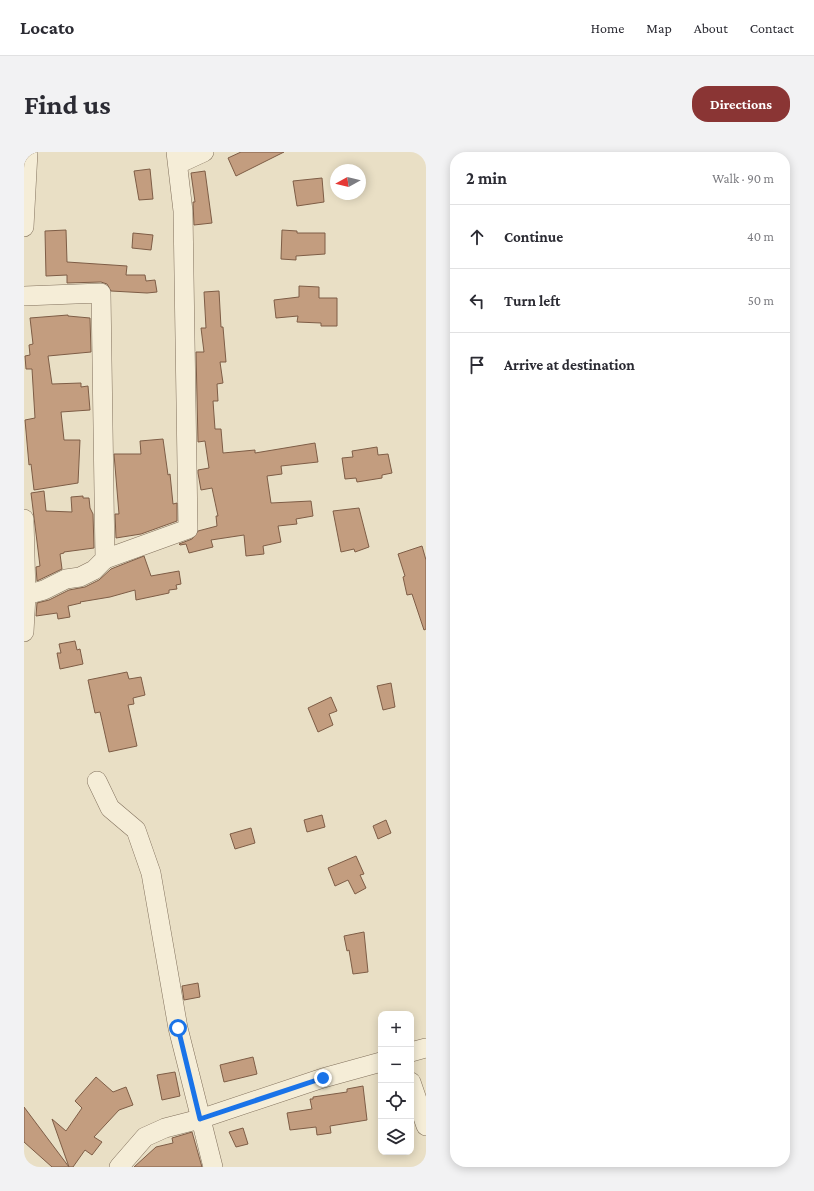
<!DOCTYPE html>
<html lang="en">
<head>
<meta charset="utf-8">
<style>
	body { margin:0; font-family:"Crimson Pro",serif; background:#f2f2f3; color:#2b2b33 }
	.controls { position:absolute; right:12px; bottom:12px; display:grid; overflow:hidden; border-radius:8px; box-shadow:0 2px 10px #0003 }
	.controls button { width:36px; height:36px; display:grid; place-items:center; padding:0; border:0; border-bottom:1px solid #e1e1e2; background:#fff; color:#2b2b33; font:20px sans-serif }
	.compass { position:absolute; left:306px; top:12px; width:36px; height:36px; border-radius:50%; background:#fff; box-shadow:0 2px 10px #0003; rotate:262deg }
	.stop { position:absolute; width:12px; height:12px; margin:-9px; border:3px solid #1a73e8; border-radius:50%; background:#fff }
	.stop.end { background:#1a73e8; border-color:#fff; box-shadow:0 1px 4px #0008 }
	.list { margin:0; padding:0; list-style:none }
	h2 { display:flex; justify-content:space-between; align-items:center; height:52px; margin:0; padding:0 16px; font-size:17px }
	h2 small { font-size:13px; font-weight:400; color:#7c7c81 }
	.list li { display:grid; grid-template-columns:26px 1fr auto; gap:12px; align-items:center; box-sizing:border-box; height:64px; padding:0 16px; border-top:1px solid #e1e1e2 }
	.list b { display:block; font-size:15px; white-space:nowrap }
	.list em { font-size:13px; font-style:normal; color:#7c7c81 }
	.icon { flex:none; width:22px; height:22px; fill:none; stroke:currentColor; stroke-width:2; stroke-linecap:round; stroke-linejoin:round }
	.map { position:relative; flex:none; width:402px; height:1015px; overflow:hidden; border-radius:16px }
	header { display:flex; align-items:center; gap:24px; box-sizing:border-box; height:56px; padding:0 20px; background:#fff; border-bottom:1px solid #e1e1e2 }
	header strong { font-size:19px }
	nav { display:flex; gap:22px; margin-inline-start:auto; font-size:14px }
	.intro { display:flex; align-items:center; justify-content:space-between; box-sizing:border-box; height:96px; padding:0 24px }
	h1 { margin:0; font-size:28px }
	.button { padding:10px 18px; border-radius:16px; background:#8a3534; color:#fff; font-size:14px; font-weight:700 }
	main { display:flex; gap:24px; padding:0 24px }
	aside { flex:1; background:#fff; border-radius:16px; box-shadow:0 2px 10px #0003 }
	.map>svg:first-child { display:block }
	.building { fill:#c39d7f; stroke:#7e5d46 }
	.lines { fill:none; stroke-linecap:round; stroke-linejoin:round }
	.street-casing { stroke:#82715d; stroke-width:20 }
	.street { stroke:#f5edd7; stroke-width:19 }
	.route { stroke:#1a73e8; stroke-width:5 }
</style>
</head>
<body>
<header>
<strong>Locato</strong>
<nav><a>Home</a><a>Map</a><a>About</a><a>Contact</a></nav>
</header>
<div class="intro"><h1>Find us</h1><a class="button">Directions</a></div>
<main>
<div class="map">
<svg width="402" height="1015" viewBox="0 0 402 1015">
	<rect width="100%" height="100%" fill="#e9dfc5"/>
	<!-- building -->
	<g class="building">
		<path d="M 217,0 L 260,0 L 212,24 L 204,6 Z"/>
		<path d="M 126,17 L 129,47 L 115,48 L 110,19 Z"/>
		<path d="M 181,19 L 188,71 L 170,73 L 169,50 L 171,50 L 167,21 Z"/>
		<path d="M 298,26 L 300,50 L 273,54 L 269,29 Z"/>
		<path d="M 42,78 L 43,110 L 103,114 L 102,123 L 121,123 L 122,129 L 131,128 L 133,140 L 123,141 L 87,139 L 83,132 L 77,130 L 43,131 L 43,123 L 22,124 L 21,79 Z"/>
		<path d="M 258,78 L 273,79 L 273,81 L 301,81 L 301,102 L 272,104 L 272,108 L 257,107 Z"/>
		<path d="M 109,81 L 129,83 L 127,98 L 108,96 Z"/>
		<path d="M 275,134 L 295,135 L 295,146 L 313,146 L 313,174 L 297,174 L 297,171 L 273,170 L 274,164 L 252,166 L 250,148 L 275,145 Z"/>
		<path d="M 195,139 L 197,175 L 199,175 L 202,210 L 196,210 L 199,231 L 193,232 L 194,249 L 189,249 L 191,277 L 197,277 L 199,301 L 231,298 L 231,301 L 291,291 L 294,310 L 257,314 L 258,322 L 243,324 L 247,351 L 287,349 L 289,364 L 272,367 L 273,372 L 254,374 L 257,390 L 239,394 L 240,402 L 222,404 L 220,383 L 187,388 L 189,395 L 165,401 L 162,392 L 156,393 L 155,392 L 168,387 L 174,379 L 193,374 L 192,364 L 194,364 L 188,336 L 177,338 L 174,321 L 174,318 L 185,316 L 181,289 L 174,290 L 172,200 L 180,200 L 177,176 L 182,176 L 180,140 Z"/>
		<path d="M 44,163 L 44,164 L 66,166 L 67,200 L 24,204 L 28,232 L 57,231 L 57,235 L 64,234 L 66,258 L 37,260 L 40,288 L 56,288 L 54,331 L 10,338 L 7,312 L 5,313 L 1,268 L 11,266 L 8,217 L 2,217 L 1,204 L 6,203 L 5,193 L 9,192 L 6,166 Z"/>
		<path d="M 139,287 L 144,323 L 146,322 L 149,352 L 153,351 L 153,369 L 117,382 L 92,386 L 91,362 L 95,362 L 90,302 L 117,302 L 116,289 Z"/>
		<path d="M 353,295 L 354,303 L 364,302 L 368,321 L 358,323 L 358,326 L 333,330 L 332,326 L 321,327 L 318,306 L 329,305 L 328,299 Z"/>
		<path d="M 20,339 L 22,359 L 48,360 L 47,345 L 59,344 L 59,346 L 65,346 L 66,356 L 69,362 L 70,396 L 40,400 L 40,401 L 36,402 L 38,417 L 13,429 L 12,415 L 16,414 L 7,341 Z"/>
		<path d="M 335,356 L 345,395 L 331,400 L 330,397 L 317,400 L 309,359 Z"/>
		<path d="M 398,394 L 402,408 L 402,477 L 400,478 L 388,442 L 383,443 L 379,425 L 381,424 L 374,402 Z"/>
		<path d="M 120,404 L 127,424 L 155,419 L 157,432 L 152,433 L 153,437 L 145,438 L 145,441 L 112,448 L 111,438 L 86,445 L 56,450 L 57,451 L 44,454 L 46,465 L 34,467 L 33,461 L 12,464 L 13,451 L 25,448 L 45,438 L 61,435 L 75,428 L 87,417 Z"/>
		<path d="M 51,489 L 53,498 L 56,497 L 59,512 L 36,517 L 33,501 L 37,501 L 35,492 Z"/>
		<path d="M 103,520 L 105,527 L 117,525 L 121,543 L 109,546 L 110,552 L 104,553 L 113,594 L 85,600 L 76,560 L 71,561 L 64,528 Z"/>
		<path d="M 367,531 L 371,555 L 359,558 L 353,534 Z"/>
		<path d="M 307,545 L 313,559 L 305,562 L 309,573 L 294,580 L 284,556 Z"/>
		<path d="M 298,663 L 301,675 L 283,680 L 280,668 Z"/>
		<path d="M 362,668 L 367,681 L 354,687 L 349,674 Z"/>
		<path d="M 227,676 L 231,691 L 211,697 L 206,682 Z"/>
		<path d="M 332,704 L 340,722 L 336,723 L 342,736 L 331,742 L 324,728 L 311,734 L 304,716 Z"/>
		<path d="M 340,780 L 344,820 L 329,822 L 325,798 L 323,799 L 320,784 Z"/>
		<path d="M 174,831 L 176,845 L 160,848 L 158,834 Z"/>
		<path d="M 229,905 L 233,922 L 200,930 L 196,913 Z"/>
		<path d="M 151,920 L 156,944 L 138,948 L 133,923 Z"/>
		<path d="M 72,925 L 89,940 L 102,935 L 109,953 L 95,958 L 70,985 L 78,990 L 68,1003 L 61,998 L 49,1015 L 45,1015 L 28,967 L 42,979 L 58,956 L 51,949 Z"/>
		<path d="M 339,934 L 343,968 L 306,974 L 307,981 L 293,983 L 292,975 L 266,978 L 263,961 L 288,957 L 286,947 L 289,947 L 289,945 L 323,940 L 323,937 Z"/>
		<path d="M 0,955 L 45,1015 L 28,1015 L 0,990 Z"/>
		<path d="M 219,976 L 224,992 L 212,995 L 205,980 Z"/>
		<path d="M 168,980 L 178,1015 L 110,1015 L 132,995 L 149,991 L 148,986 Z"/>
	</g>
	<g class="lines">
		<!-- street casing -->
		<g class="street-casing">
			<g id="street">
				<path d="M 154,12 L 180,0"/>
				<path d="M 0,75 L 4,0"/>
				<path d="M 0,144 L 77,141 L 81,407 L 70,418 L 56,425 L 42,427 L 20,438 L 2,443"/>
				<path d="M 0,367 L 2,443 L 0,480"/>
				<path d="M 81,407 L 164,377 L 159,59 L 152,0"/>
				<path d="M 73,629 L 86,656 L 112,678 L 127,721 L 154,876 L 189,1015"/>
				<path d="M 387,900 L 402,896"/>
				<path d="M 387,930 L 402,974"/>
				<path d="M 95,1015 L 121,985 L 141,976 L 176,967 L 299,926 L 357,910"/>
			</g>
		</g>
		<!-- street -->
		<use href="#street" class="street"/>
	</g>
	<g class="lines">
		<!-- route -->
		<path class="route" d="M 154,876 L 176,967 L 299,926"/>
	</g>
</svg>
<div class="controls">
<button>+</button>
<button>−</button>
<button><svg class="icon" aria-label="locate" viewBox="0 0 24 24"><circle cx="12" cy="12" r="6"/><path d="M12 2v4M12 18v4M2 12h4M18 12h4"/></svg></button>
<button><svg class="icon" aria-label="layers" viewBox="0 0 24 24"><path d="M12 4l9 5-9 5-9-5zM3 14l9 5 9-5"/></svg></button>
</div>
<svg class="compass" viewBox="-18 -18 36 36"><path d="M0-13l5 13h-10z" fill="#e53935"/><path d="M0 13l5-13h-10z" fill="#7c7c81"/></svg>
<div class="stop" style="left:154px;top:876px"></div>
<div class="stop end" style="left:299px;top:926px"></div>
</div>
<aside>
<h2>2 min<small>Walk · 90 m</small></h2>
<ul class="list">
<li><svg class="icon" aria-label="ahead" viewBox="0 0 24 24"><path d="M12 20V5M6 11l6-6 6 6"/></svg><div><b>Continue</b></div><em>40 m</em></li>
<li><svg class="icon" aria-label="left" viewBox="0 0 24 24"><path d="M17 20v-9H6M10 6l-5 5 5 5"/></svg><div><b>Turn left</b></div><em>50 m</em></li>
<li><svg class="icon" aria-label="arrive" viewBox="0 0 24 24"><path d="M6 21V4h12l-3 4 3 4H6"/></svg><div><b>Arrive at destination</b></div></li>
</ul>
</aside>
</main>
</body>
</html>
